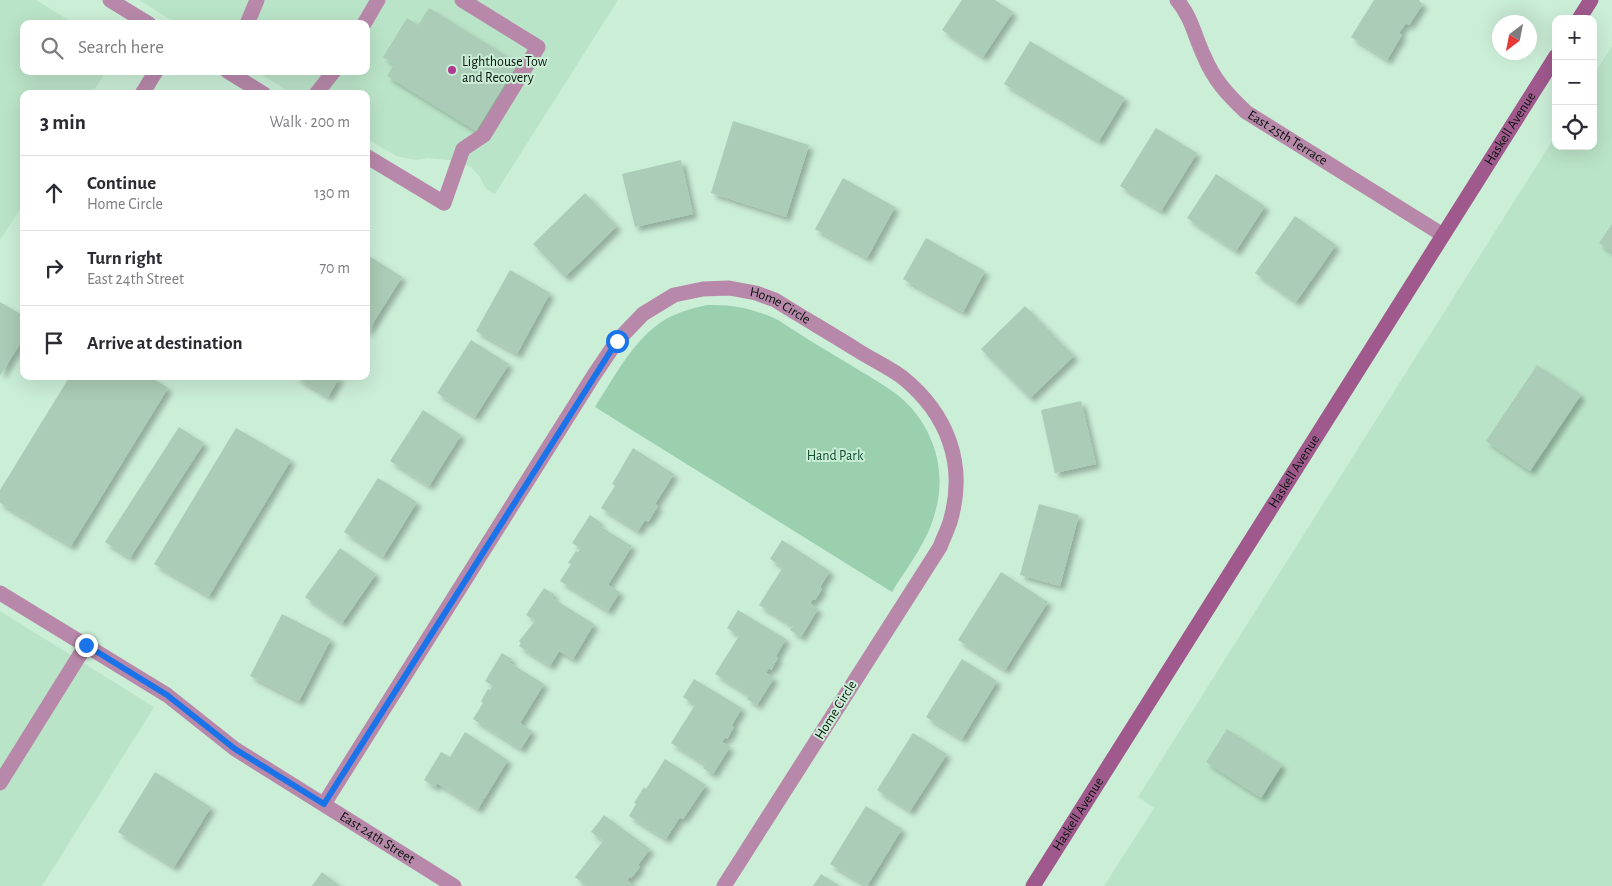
<!DOCTYPE html>
<html lang="en">
<head>
<meta charset="utf-8">
<style>
	body { margin:0; font-family:"Alegreya Sans",sans-serif; background:#f2f2f3; color:#2b2b33 }
	.controls { position:absolute; right:15px; top:15px; display:grid; overflow:hidden; border-radius:10px; box-shadow:0 5px 20px #0002 }
	.controls button { width:45px; height:45px; display:grid; place-items:center; padding:0; border:0; border-bottom:1px solid #e1e1e2; background:#fff; color:#2b2b33; font:25px sans-serif }
	.compass { position:absolute; left:1492px; top:15px; width:45px; height:45px; border-radius:50%; background:#fff; box-shadow:0 5px 20px #0002; rotate:212deg }
	.stop { position:absolute; width:15px; height:15px; margin:-11px; border:4px solid #1a73e8; border-radius:50%; background:#fff }
	.stop.end { background:#1a73e8; border-color:#fff; box-shadow:0 1px 5px #0008 }
	.list { margin:0; padding:0; list-style:none }
	h2 { display:flex; justify-content:space-between; align-items:center; height:65px; margin:0; padding:0 20px; font-size:21px }
	h2 small { font-size:16px; font-weight:400; color:#7c7c81 }
	.list li { display:grid; grid-template-columns:32px 1fr auto; gap:15px; align-items:center; box-sizing:border-box; height:75px; padding:0 20px; border-top:1px solid #e1e1e2 }
	.list b { display:block; font-size:19px; white-space:nowrap }
	.list p { margin:0; font-size:16px; white-space:nowrap; color:#7c7c81 }
	.list em { font-size:16px; font-style:normal; color:#7c7c81 }
	.icon { flex:none; width:28px; height:28px; fill:none; stroke:currentColor; stroke-width:2; stroke-linecap:round; stroke-linejoin:round }
	.map { position:relative; flex:none; width:1612px; height:886px; overflow:hidden }
	.search { position:absolute; background:#fff; box-shadow:0 5px 20px #0002; left:20px; top:20px; width:350px; height:55px; display:flex; align-items:center; gap:12px; box-sizing:border-box; padding:0 18px; border-radius:10px; color:#7c7c81; font-size:19px }
	.panel { position:absolute; background:#fff; box-shadow:0 5px 20px #0002; left:20px; top:90px; width:350px; height:290px; border-radius:10px }
	.map>svg:first-child { display:block }
	.built { fill:#bae4c8 }
	.green { fill:#9ad0ad }
	.building { fill:#abccb6; filter:url(#shadow) }
	.lines { fill:none; stroke-linecap:round; stroke-linejoin:round }
	.lane { stroke:#b888aa; stroke-width:15 }
	.street { stroke:#b888aa; stroke-width:15 }
	.secondary { stroke:#a0598d; stroke-width:15 }
	.route { stroke:#1a73e8; stroke-width:6 }
	.poi-dot { fill:#ad3993; stroke:#cbeed7; stroke-width:2 }
	.labels { text-anchor:middle; dominant-baseline:central; stroke-width:4; stroke-linejoin:round; paint-order:stroke }
	.poi-label { font-size:14px; fill:#07130c; stroke:#cbeed7; text-anchor:start }
	.street-label { font-size:14px; fill:#07130c; stroke:#cbeed7 }
	.park-label { font-size:14px; fill:#0d4c2d; stroke:#cbeed7 }
</style>
</head>
<body>
<div class="map">
<svg width="1612" height="886" viewBox="0 0 1612 886">
	<defs>
		<filter id="shadow"><feDropShadow dx="4.5" dy="4.5" stdDeviation="2.5" flood-color="#0004"/></filter>
	</defs>
	<rect width="100%" height="100%" fill="#cbeed7"/>
	<!-- built -->
	<g class="built">
		<path d="M 0,0 L 36,0 L 75,24 L 24,24 L 24,71 L 106,71 L 92,94 L 24,94 L 24,203 L 0,240 Z"/>
		<path d="M 139,0 L 618,0 L 495,194 L 486,189 L 480,177 L 471,167 L 457,161 L 428,158 L 416,160 L 396,156 L 366,138 L 366,94 L 293,94 L 255,71 L 366,71 L 366,24 L 177,24 Z"/>
		<path d="M 1612,46 L 1612,886 L 1104,886 L 1154,808 L 1138,797 L 1556,135 L 1556,146 L 1593,146 L 1593,76 Z"/>
		<path d="M 0,611 L 154,707 L 42,886 L 0,886 Z"/>
	</g>
	<!-- green -->
	<path class="green" d="M 707,305 C 733,304 755,309 778,320 C 801,335 825,350 849,364 C 866,375 884,384 900,397 C 932,424 947,468 936,509 C 929,540 908,566 892,592 L 595,407 C 615,376 634,338 666,319 C 679,312 693,308 707,305 Z"/>
	<!-- building -->
	<g class="building">
		<path d="M 962,0 L 995,0 L 1013,12 L 983,57 L 942,30 Z"/>
		<path d="M 1374,0 L 1420,0 L 1419,1 L 1423,4 L 1409,25 L 1406,23 L 1399,33 L 1402,35 L 1387,60 L 1351,37 Z"/>
		<path d="M 429,8 L 518,63 L 476,131 L 387,76 L 394,64 L 383,57 L 407,18 L 418,25 Z"/>
		<path d="M 1030,41 L 1125,98 L 1099,141 L 1004,84 Z"/>
		<path d="M 733,121 L 809,145 L 786,217 L 711,193 Z"/>
		<path d="M 1156,128 L 1197,153 L 1161,211 L 1120,186 Z"/>
		<path d="M 681,160 L 693,214 L 635,227 L 622,174 Z"/>
		<path d="M 1216,174 L 1265,206 L 1236,251 L 1187,218 Z"/>
		<path d="M 843,178 L 895,207 L 867,258 L 815,229 Z"/>
		<path d="M 585,193 L 617,226 L 565,277 L 533,244 Z"/>
		<path d="M 1295,216 L 1336,245 L 1296,302 L 1255,273 Z"/>
		<path d="M 1612,224 L 1612,252 L 1599,243 Z"/>
		<path d="M 926,238 L 985,271 L 963,312 L 903,279 Z"/>
		<path d="M 366,254 L 402,277 L 366,334 Z"/>
		<path d="M 510,270 L 550,293 L 517,354 L 476,331 Z"/>
		<path d="M 0,302 L 24,316 L 24,337 L 0,376 Z"/>
		<path d="M 1025,306 L 1074,356 L 1030,398 L 981,349 Z"/>
		<path d="M 471,340 L 509,364 L 475,417 L 437,393 Z"/>
		<path d="M 1537,365 L 1581,395 L 1530,471 L 1486,441 Z"/>
		<path d="M 70,376 L 149,376 L 168,388 L 71,546 L 0,503 L 0,490 Z"/>
		<path d="M 294,376 L 340,376 L 328,397 Z"/>
		<path d="M 1081,401 L 1096,464 L 1055,473 L 1041,410 Z"/>
		<path d="M 423,410 L 461,435 L 429,486 L 390,461 Z"/>
		<path d="M 179,427 L 204,443 L 130,558 L 105,542 Z"/>
		<path d="M 236,428 L 291,460 L 209,596 L 154,564 Z"/>
		<path d="M 633,448 L 674,474 L 655,504 L 658,506 L 648,522 L 645,520 L 638,531 L 601,508 L 615,486 L 612,484 Z"/>
		<path d="M 378,478 L 417,502 L 383,557 L 344,532 Z"/>
		<path d="M 1039,504 L 1079,515 L 1060,586 L 1020,575 Z"/>
		<path d="M 590,515 L 600,522 L 598,525 L 632,546 L 608,585 L 620,592 L 608,611 L 560,581 L 571,564 L 568,563 L 576,551 L 578,552 L 581,548 L 572,543 Z"/>
		<path d="M 782,540 L 830,571 L 820,587 L 822,589 L 815,600 L 813,599 L 810,603 L 818,609 L 801,637 L 790,630 L 793,626 L 759,605 L 783,567 L 770,559 Z"/>
		<path d="M 340,548 L 376,574 L 342,623 L 305,597 Z"/>
		<path d="M 1001,572 L 1048,602 L 1005,670 L 958,640 Z"/>
		<path d="M 544,588 L 554,594 L 552,598 L 594,624 L 573,659 L 559,651 L 550,666 L 519,646 L 521,643 L 519,641 L 535,621 L 526,615 Z"/>
		<path d="M 738,610 L 786,639 L 776,656 L 778,658 L 771,670 L 769,668 L 766,673 L 774,678 L 757,705 L 747,699 L 749,695 L 715,674 L 739,636 L 727,628 Z"/>
		<path d="M 282,614 L 331,639 L 299,701 L 250,676 Z"/>
		<path d="M 502,653 L 512,659 L 510,663 L 544,684 L 520,723 L 532,731 L 521,749 L 473,719 L 483,703 L 481,701 L 488,689 L 490,690 L 493,686 L 485,681 Z"/>
		<path d="M 962,659 L 997,681 L 962,739 L 926,717 Z"/>
		<path d="M 694,679 L 742,708 L 732,725 L 734,727 L 727,739 L 725,737 L 722,742 L 730,747 L 713,774 L 703,768 L 705,764 L 671,743 L 695,705 L 683,697 Z"/>
		<path d="M 1227,729 L 1282,765 L 1261,798 L 1206,762 Z"/>
		<path d="M 465,732 L 508,760 L 478,809 L 437,783 L 435,787 L 424,780 L 441,752 L 450,757 Z"/>
		<path d="M 913,733 L 947,754 L 910,811 L 877,790 Z"/>
		<path d="M 665,759 L 706,785 L 683,819 L 680,817 L 666,839 L 629,816 L 636,804 L 634,803 L 644,787 L 646,789 Z"/>
		<path d="M 155,772 L 211,807 L 174,867 L 118,832 Z"/>
		<path d="M 866,806 L 902,829 L 867,886 L 830,864 Z"/>
		<path d="M 604,815 L 650,849 L 638,865 L 640,867 L 631,878 L 630,876 L 627,880 L 634,886 L 587,886 L 575,877 L 603,841 L 591,832 Z"/>
		<path d="M 322,872 L 340,886 L 312,886 Z"/>
		<path d="M 821,874 L 840,886 L 813,886 Z"/>
	</g>
	<g class="lines">
		<!-- lane -->
		<g class="lane">
			<path d="M 247,24 L 257,0"/>
			<path d="M 364,24 L 378,0"/>
			<path d="M 142,94 L 156,71"/>
			<path d="M 316,94 L 334,71"/>
			<path d="M 444,203 L 463,149 L 484,135 L 538,47 L 462,0"/>
			<path d="M 0,783 L 86,645"/>
		</g>
		<!-- street -->
		<g class="street">
			<path d="M 110,0 L 149,24"/>
			<path id="s1" d="M 1177,0 C 1191,16 1195,37 1204,56 C 1214,80 1227,94 1246,112 L 1443,235"/>
			<path d="M 227,71 L 264,94"/>
			<path d="M 366,156 L 444,203"/>
			<path id="s2" d="M 0,593 L 167,695 L 235,749 L 454,886"/>
			<path id="s3" d="M 324,804 L 594,375 L 617,341 L 643,314 L 674,295 L 703,289 L 729,288 L 756,293 L 775,300 C 802,317 830,333 857,350 C 871,359 888,367 902,377 C 948,414 967,465 950,522 C 947,531 943,539 940,547 L 724,886"/>
		</g>
		<!-- secondary -->
		<g class="secondary">
			<path d="M 1579,19 L 1591,0"/>
			<path id="s4" d="M 1033,886 L 1556,56"/>
		</g>
	</g>
	<g class="lines">
		<!-- route -->
		<path class="route" d="M 86,645 L 167,695 L 235,749 L 324,804 L 617,341"/>
	</g>
	<!-- markers -->
	<circle class="poi-dot" cx="452" cy="70" r="5"/>
	<g class="labels">
		<!-- poi labels -->
		<g class="poi-label">
			<text x="462" y="62">Lighthouse Tow<tspan x="462" dy="16">and Recovery</tspan></text>
		</g>
		<!-- street labels -->
		<g class="street-label">
			<text stroke="none"><textPath href="#s4" startOffset="895">Haskell Avenue</textPath></text>
			<text stroke="none"><textPath href="#s1" startOffset="182">East 25th Terrace</textPath></text>
			<text stroke="none"><textPath href="#s3" startOffset="732">Home Circle</textPath></text>
			<text stroke="none"><textPath href="#s4" startOffset="490">Haskell Avenue</textPath></text>
			<text transform="translate(836 710) rotate(-58)">Home Circle</text>
			<text stroke="none"><textPath href="#s4" startOffset="85">Haskell Avenue</textPath></text>
			<text stroke="none"><textPath href="#s2" startOffset="450">East 24th Street</textPath></text>
		</g>
		<!-- park labels -->
		<g class="park-label">
			<text x="835" y="456">Hand Park</text>
		</g>
	</g>
</svg>
<div class="controls">
<button>+</button>
<button>−</button>
<button><svg class="icon" aria-label="locate" viewBox="0 0 24 24"><circle cx="12" cy="12" r="6"/><path d="M12 2v4M12 18v4M2 12h4M18 12h4"/></svg></button>
</div>
<svg class="compass" viewBox="-18 -18 36 36"><path d="M0-13l5 13h-10z" fill="#e53935"/><path d="M0 13l5-13h-10z" fill="#7c7c81"/></svg>
<div class="stop" style="left:617px;top:341px"></div>
<div class="stop end" style="left:86px;top:645px"></div>
<div class="search"><svg class="icon" aria-label="search" viewBox="0 0 24 24"><circle cx="10" cy="10" r="6"/><path d="M15 15l6 6"/></svg>Search here</div>
<section class="panel">
<h2>3 min<small>Walk · 200 m</small></h2>
<ul class="list">
<li><svg class="icon" aria-label="ahead" viewBox="0 0 24 24"><path d="M12 20V5M6 11l6-6 6 6"/></svg><div><b>Continue</b><p>Home Circle</p></div><em>130 m</em></li>
<li><svg class="icon" aria-label="right" viewBox="0 0 24 24"><path d="M7 20v-9h11M14 6l5 5-5 5"/></svg><div><b>Turn right</b><p>East 24th Street</p></div><em>70 m</em></li>
<li><svg class="icon" aria-label="arrive" viewBox="0 0 24 24"><path d="M6 21V4h12l-3 4 3 4H6"/></svg><div><b>Arrive at destination</b></div></li>
</ul>
</section>
</div>
</body>
</html>
